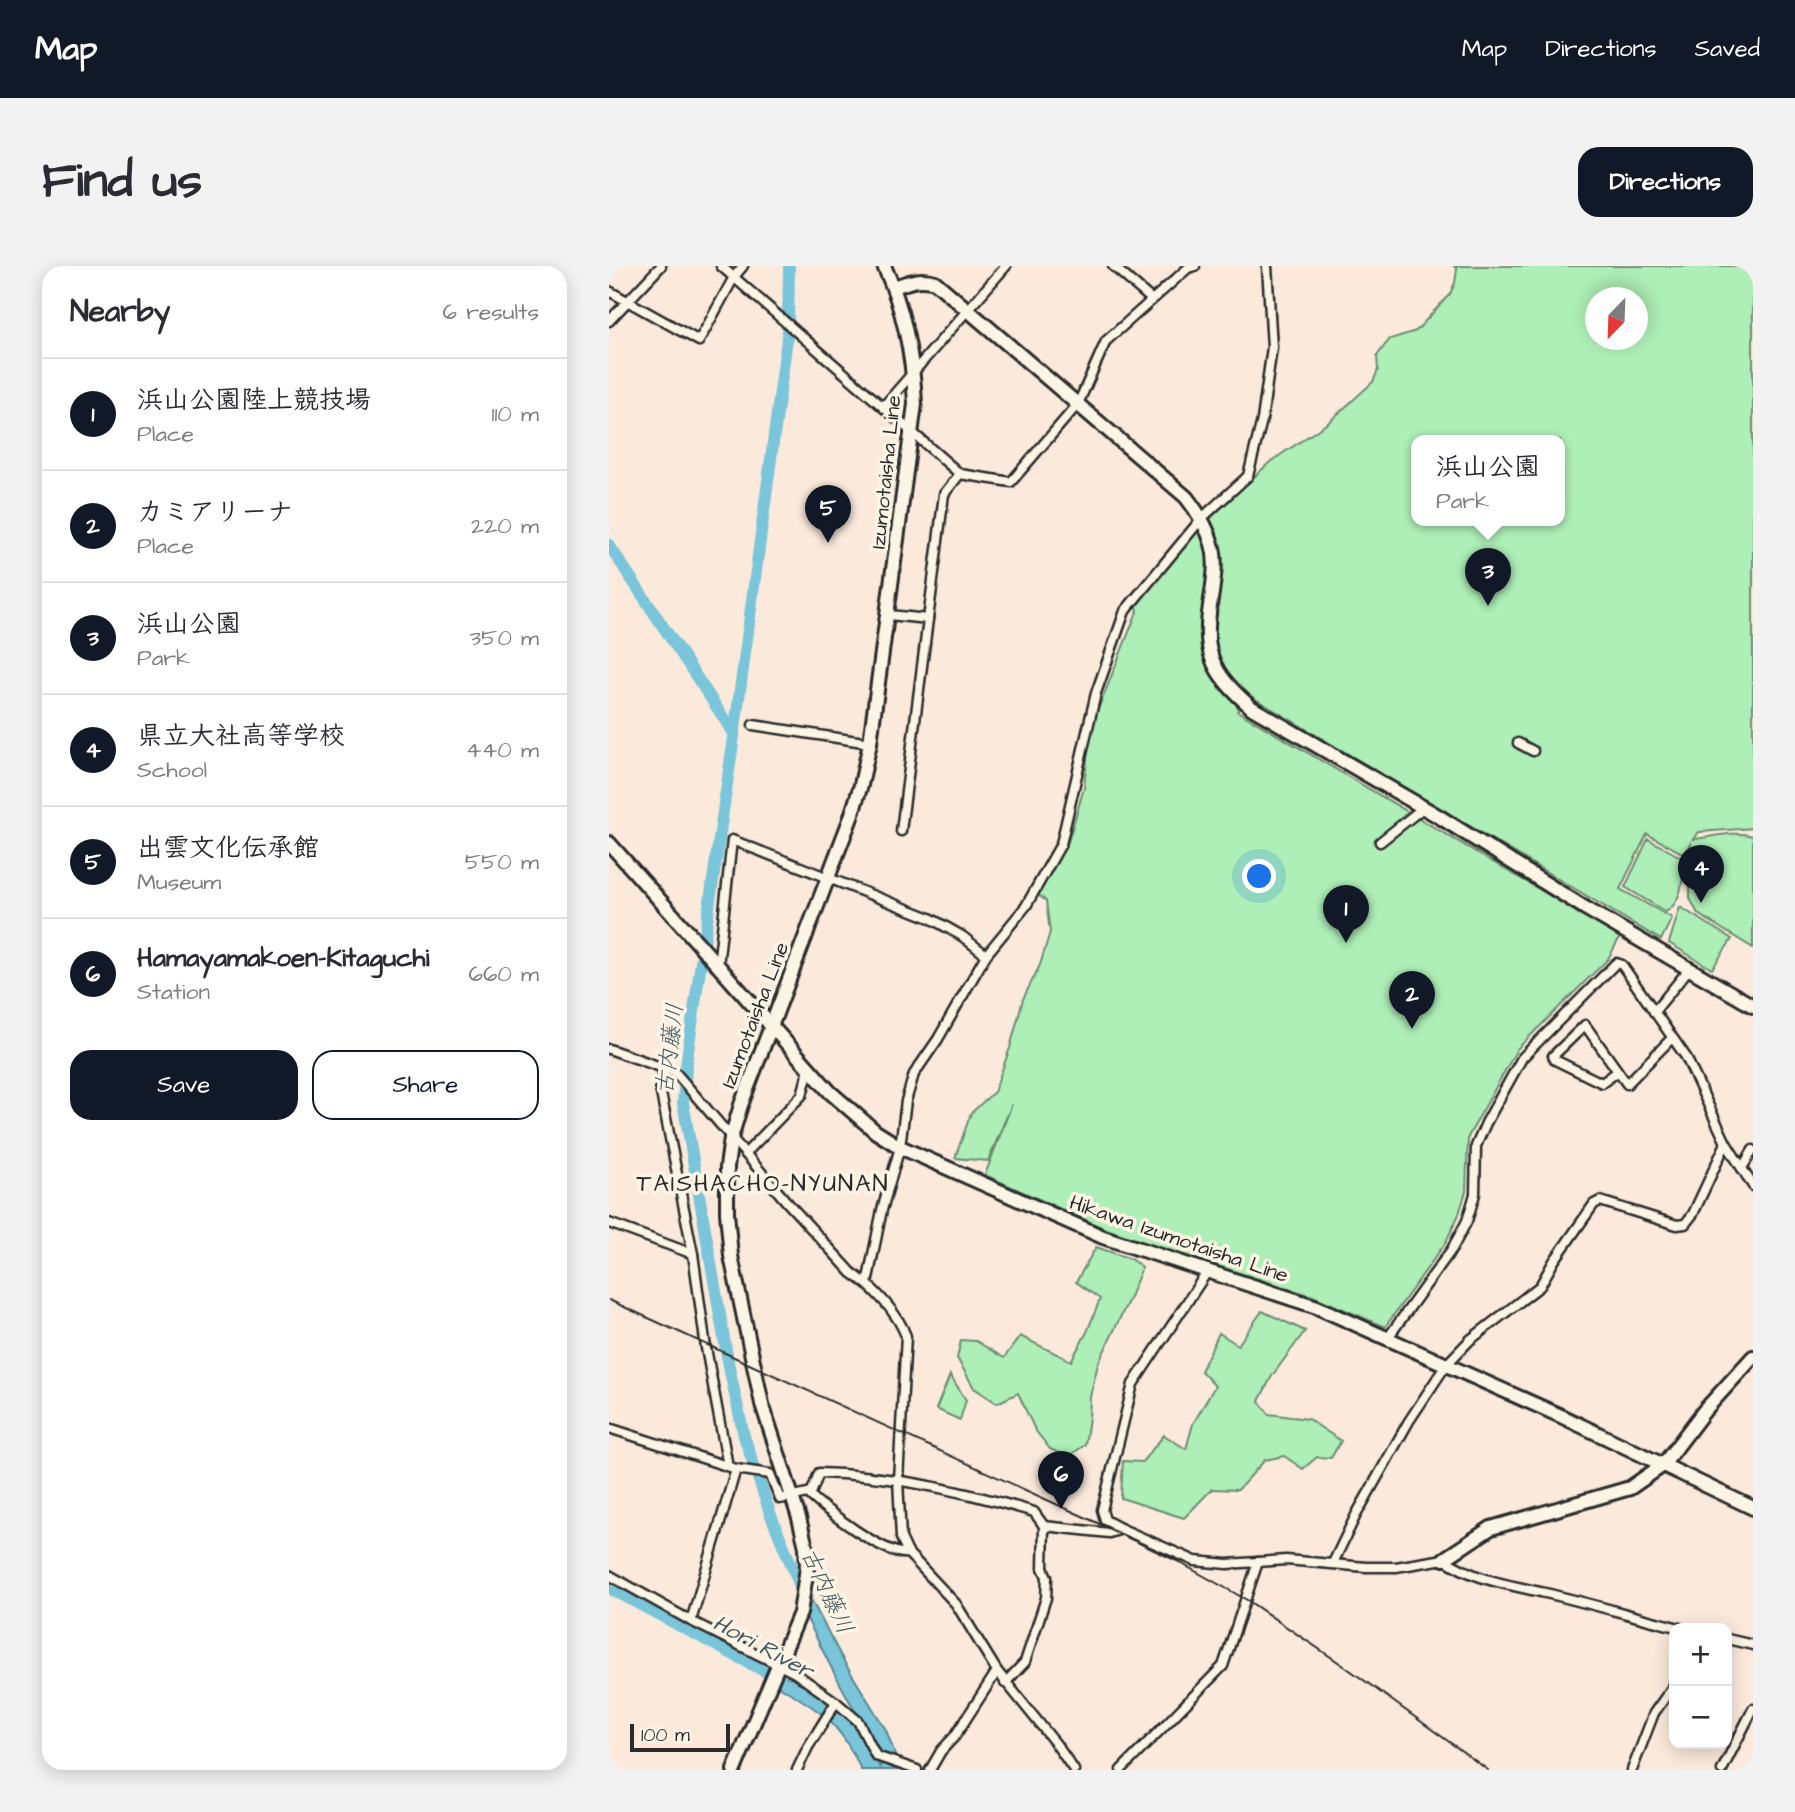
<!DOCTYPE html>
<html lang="en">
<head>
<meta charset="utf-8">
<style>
	body { margin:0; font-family:"Architects Daughter","Klee One",sans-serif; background:#f2f2f3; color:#2b2b33 }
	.controls { position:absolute; right:21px; bottom:21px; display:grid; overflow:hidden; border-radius:14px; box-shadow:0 4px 18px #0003 }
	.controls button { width:63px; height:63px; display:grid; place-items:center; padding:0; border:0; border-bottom:2px solid #e1e1e2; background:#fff; color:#2b2b33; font:35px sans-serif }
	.compass { position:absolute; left:976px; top:21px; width:63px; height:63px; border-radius:50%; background:#fff; box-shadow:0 4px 18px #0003; rotate:203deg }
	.scale { position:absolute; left:21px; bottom:18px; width:100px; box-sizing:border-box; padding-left:7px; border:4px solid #2b2b2b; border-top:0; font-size:19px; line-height:24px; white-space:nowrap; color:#2b2b2b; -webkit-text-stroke:5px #fcf5e5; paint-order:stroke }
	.you { position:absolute; left:651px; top:611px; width:24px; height:24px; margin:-18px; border:5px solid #fff; border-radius:50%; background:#1a73e8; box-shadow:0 0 0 10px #1a73e833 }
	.badge { display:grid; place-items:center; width:46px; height:46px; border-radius:50%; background:#111827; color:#fff; font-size:23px; font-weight:700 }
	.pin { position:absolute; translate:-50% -58px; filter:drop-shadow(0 2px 4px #0008) }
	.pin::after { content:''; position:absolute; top:37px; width:24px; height:21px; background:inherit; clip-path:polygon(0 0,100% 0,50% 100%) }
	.popup { position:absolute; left:802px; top:169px; width:154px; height:91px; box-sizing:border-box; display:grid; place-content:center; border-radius:14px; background:#fff; filter:drop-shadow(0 2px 5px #0005); font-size:23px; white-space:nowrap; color:#7c7c81 }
	.popup b { font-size:26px; color:#2b2b33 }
	.popup::after { content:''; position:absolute; left:50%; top:100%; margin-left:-14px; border:14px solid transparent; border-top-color:#fff }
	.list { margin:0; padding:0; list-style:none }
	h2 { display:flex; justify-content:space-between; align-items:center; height:91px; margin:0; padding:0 28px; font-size:30px }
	h2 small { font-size:23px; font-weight:400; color:#7c7c81 }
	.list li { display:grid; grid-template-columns:46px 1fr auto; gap:21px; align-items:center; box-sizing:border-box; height:112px; padding:0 28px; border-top:2px solid #e1e1e2 }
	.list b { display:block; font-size:26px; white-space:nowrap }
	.list p { margin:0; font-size:23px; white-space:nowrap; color:#7c7c81 }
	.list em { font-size:23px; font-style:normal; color:#7c7c81 }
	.actions { display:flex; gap:14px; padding:21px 28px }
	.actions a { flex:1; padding:16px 0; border:2px solid #111827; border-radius:21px; text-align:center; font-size:24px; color:#111827 }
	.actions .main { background:#111827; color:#fff }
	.map { position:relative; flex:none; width:1144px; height:1504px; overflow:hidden; border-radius:21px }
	header { display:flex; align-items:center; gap:42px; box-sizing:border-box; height:98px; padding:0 35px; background:#111827; color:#fff }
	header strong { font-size:33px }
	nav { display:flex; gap:38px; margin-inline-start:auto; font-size:24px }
	.intro { display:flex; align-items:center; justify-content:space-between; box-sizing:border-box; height:168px; padding:0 42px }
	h1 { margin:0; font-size:49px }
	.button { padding:18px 32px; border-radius:21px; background:#111827; color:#fff; font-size:24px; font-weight:700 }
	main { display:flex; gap:42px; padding:0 42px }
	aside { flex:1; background:#fff; border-radius:21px; box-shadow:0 4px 18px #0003 }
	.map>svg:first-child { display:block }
	.green { fill:#aeeeb7; stroke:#6c8c71; stroke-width:2; fill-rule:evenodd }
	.water { fill:#7ac5d9; stroke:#5a8793; stroke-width:2 }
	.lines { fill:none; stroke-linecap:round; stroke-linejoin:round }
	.river { stroke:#7ac5d9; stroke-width:12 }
	.street-casing { stroke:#2b2b2b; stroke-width:13 }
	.secondary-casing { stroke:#2b2b2b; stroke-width:18 }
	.primary-casing { stroke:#2b2b2b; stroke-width:18 }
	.street { stroke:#fcf5e5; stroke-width:8 }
	.secondary { stroke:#fcf5e5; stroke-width:12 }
	.primary { stroke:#fcf5e5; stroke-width:12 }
	.rail { stroke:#2b2b2b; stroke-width:2 }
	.labels { text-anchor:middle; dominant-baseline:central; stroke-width:7; stroke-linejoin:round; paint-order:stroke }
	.street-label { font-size:21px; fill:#2b2b2b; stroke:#fcf5e5 }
	.water-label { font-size:23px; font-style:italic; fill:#43595f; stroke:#fcf5e5 }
	.quarter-label { font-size:24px; letter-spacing:2px; fill:#2b2b2b; stroke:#fcf5e5 }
</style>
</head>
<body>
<header>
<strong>Map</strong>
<nav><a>Map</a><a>Directions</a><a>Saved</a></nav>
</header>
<div class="intro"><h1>Find us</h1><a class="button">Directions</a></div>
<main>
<aside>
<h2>Nearby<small>6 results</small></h2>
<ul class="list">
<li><span class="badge">1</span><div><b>浜山公園陸上競技場</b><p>Place</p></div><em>110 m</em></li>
<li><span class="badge">2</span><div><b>カミアリーナ</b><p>Place</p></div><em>220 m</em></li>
<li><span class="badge">3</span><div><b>浜山公園</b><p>Park</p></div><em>350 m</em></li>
<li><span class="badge">4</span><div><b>県立大社高等学校</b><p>School</p></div><em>440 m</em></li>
<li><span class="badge">5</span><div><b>出雲文化伝承館</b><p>Museum</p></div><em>550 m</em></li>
<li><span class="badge">6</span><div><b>Hamayamakoen-Kitaguchi</b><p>Station</p></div><em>660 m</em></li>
</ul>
<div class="actions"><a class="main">Save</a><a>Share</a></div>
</aside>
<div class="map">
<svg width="1144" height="1504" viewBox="0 0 1144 1504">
	<rect width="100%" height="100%" fill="#fbeadc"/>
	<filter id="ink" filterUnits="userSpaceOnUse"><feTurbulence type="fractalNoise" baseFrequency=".0143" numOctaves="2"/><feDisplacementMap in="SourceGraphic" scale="14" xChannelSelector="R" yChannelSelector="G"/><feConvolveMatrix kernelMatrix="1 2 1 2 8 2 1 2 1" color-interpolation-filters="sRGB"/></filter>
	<g filter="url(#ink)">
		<!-- green -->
		<g class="green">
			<path d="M 845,0 L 1144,0 L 1144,562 L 1090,566 L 1085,573 C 1104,571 1125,564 1144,570 L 1144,682 L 1089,648 L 1081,632 L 1082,578 L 1075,588 L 1038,568 L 1011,623 L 1063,652 L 1052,674 L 638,428 L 628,445 L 1011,671 L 999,693 L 908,783 L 859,871 L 857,925 L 850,948 L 837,976 L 776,1061 L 704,1030 L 568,988 L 492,961 L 376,909 L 403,838 L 379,895 L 346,892 L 362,847 L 385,826 L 401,782 L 414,733 L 431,699 L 441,666 L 437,635 L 428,628 L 459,576 L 475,522 L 481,464 L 529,343 L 527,339 L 589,264 L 661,196 L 720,156 L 764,116 L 769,104 L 768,90 L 776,79 L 781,73 L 807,65 L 841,28 L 846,17 L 848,3 ZM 987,32 L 1028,32 L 1028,74 L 987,74 ZM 807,174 L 951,174 L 951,254 L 807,254 Z"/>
			<path d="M 1039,573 L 1075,593 C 1074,612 1074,635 1057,646 L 1016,621 Z"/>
			<path d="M 1071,641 L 1123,673 L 1103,703 L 1060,677 Z"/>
			<path d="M 487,981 L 522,993 L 533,1001 L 521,1031 L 489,1098 L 481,1131 L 480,1152 L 476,1179 L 458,1191 L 441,1183 L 426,1164 L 409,1127 L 388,1137 L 365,1122 L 348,1092 L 352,1074 L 367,1075 L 395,1092 L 411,1070 L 462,1095 L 478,1066 L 491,1033 L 467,1016 Z"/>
			<path d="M 653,1045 L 696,1065 L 663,1110 L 650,1135 L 660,1148 L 699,1153 L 732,1175 L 722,1192 L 708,1191 L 694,1203 L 675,1190 L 656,1194 L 629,1224 L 603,1223 L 575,1252 L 512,1232 L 514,1195 L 533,1196 L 555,1169 L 577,1183 L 584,1158 L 606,1120 L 592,1105 L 610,1067 L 629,1079 Z"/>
			<path d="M 341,1109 L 357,1134 L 351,1154 L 327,1143 Z"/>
		</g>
		<!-- water -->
		<path class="water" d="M 199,1328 L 234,1394 L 277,1464 L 292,1504 L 252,1504 C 232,1458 212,1444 169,1420 L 172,1413 L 180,1410 L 220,1435 L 245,1458 L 271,1501 L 273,1494 L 223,1403 L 194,1345 Z"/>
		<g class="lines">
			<!-- river -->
			<g class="river">
				<path d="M 180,0 L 179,65 L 124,477 L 78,792 L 74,836 L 120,1101 L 135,1170 L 161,1247 L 196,1332"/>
				<path d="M 0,279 L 124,466"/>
				<path d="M 0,1322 L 172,1414"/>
			</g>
			<!-- street casing -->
			<g class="street-casing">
				<g id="street">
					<path d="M 112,0 L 351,208"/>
					<path d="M 504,0 L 542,33"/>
					<path d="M 0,25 L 90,75 L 125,11 L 134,0"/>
					<path d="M 0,55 L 52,0"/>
					<path d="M 274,141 L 397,0"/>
					<path d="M 280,349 L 319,353"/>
					<path d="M 144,459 L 261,477"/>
					<path d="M 909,477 L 924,485"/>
					<path d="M 292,565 L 335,228 L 351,208 L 402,216 L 469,138 L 497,75 L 579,2 L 586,0"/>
					<path d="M 771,576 L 815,541"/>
					<path d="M 109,700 L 123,574 L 321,652 L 353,670 L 377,689"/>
					<path d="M 1045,746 L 1080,703"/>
					<path d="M 0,783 L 66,806 L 177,935 L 243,1007 L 258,1018"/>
					<path d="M 56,803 L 51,822 L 84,988 L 97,1082 L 118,1195 L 117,1200"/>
					<path d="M 1008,806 L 993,817 L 946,794 L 944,790 L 976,759 L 1018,818 L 1063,772"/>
					<path d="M 137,887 L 193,829 L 200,803"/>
					<path d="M 1133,902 L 1144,884"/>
					<path d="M 0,957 L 84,988"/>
					<path d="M 778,1073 L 843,983 L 858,955 L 866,928 L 867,880 L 877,857 L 913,792 L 1007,697 L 1013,699 L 1077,791 L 1117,877 L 1144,920"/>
					<path d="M 0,1162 L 127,1203 L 161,1208 L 171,1233 L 199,1227 C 214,1243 278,1291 299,1287"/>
					<path d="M 199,1227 L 203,1225 L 210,1207 C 284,1209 355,1225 425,1246 L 435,1260 L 500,1267 L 513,1263 L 586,1295 L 618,1298 L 677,1294 L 757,1301 L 787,1301 L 835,1293 C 868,1315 898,1318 936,1327 C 981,1337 1026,1351 1071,1362"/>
					<path d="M 513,1263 L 496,1254 L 493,1244 L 524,1118 L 598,1006"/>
					<path d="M 724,1297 L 747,1249 L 800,1155 L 837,1099 L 861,1074 L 931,1020 L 945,995 L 985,938 L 991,935 L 1068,959 L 1076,958 L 1084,948 L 1117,877"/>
					<path d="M 0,1309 L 82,1355 L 186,1407 L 227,1436 L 249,1455 L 267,1490 L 308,1504"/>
					<path d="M 82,1355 L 127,1203"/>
					<path d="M 1118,1373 L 1144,1379"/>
					<path d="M 396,1417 L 416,1396 L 437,1332 L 438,1311 L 434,1302 L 435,1260"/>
					<path d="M 188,1504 L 199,1481 L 227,1436"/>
					<path d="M 321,1504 L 332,1485 L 346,1470 L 388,1405"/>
					<path d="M 465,1504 L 447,1478 L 388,1405 L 347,1338 L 299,1287 L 292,1272 L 289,1214 L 297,1070 C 289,1049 274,1033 258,1018 L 273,944 L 291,881 L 297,835 L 305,808 L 329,773 L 377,689 L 417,640 L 452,578 L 487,427 L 516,345 L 593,252 L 639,210 L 653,154 L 663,81 L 658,0"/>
					<path d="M 512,1504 L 614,1400 L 649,1296"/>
					<path d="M 1023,1504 L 1045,1447 L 1065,1419"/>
					<path d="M 1113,1504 L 1144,1443"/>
				</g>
			</g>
			<!-- secondary casing -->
			<g class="secondary-casing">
				<g id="secondary">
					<path d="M 285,21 C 300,16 311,11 326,16 L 577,231 C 588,245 598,260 603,278 C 608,294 605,311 603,327 C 593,384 599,404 643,442 L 829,550 L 976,642 L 1144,740"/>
					<path d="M 0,577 L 221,826 L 267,866 L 291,881 L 494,971 L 708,1041 L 954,1151 L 1144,1242"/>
					<path d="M 835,1293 L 882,1262 L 1021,1222 L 1054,1199 L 1095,1145 L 1144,1091"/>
				</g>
			</g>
			<!-- primary casing -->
			<g class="primary-casing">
				<path id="primary" d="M 125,1504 L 191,1347 L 198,1302 L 197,1281 L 190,1252 L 153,1138 L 122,990 L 118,947 L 118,901 L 122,872 L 132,839 L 241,554 L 252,519 L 261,477 L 306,138 C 304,91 295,43 275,0"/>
			</g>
			<!-- street -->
			<use href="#street" class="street"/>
			<!-- secondary -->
			<use href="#secondary" class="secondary"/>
			<!-- primary -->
			<use href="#primary" class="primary"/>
			<!-- rail -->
			<path class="rail" d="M 0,1034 L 480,1253 L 568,1295 L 638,1334 L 738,1402 L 879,1504"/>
		</g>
	</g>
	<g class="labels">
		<!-- street labels -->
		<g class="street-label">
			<text transform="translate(277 206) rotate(-84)">Izumotaisha Line</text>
			<text transform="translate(146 749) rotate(-69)">Izumotaisha Line</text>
			<text transform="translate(570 973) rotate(19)">Hikawa Izumotaisha Line</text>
		</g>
		<!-- water labels -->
		<g class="water-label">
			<text transform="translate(61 783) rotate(-83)">古内藤川</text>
			<text transform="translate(218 1325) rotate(65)">古内藤川</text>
			<text transform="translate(154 1381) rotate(28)">Hori River</text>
		</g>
		<!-- quarter labels -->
		<g class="quarter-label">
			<text x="154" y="918">TAISHACHO-NYUNAN</text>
		</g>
	</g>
</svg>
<div class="controls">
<button>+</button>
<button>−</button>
</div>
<svg class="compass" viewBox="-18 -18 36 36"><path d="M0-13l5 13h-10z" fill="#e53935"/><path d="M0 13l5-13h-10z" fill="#7c7c81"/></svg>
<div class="scale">100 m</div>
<div class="you"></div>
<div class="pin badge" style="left:737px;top:677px">1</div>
<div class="pin badge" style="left:803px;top:763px">2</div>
<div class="pin badge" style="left:879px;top:340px">3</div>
<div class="popup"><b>浜山公園</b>Park</div>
<div class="pin badge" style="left:1092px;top:637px">4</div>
<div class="pin badge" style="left:219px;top:277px">5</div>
<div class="pin badge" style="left:452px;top:1243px">6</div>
</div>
</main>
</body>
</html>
